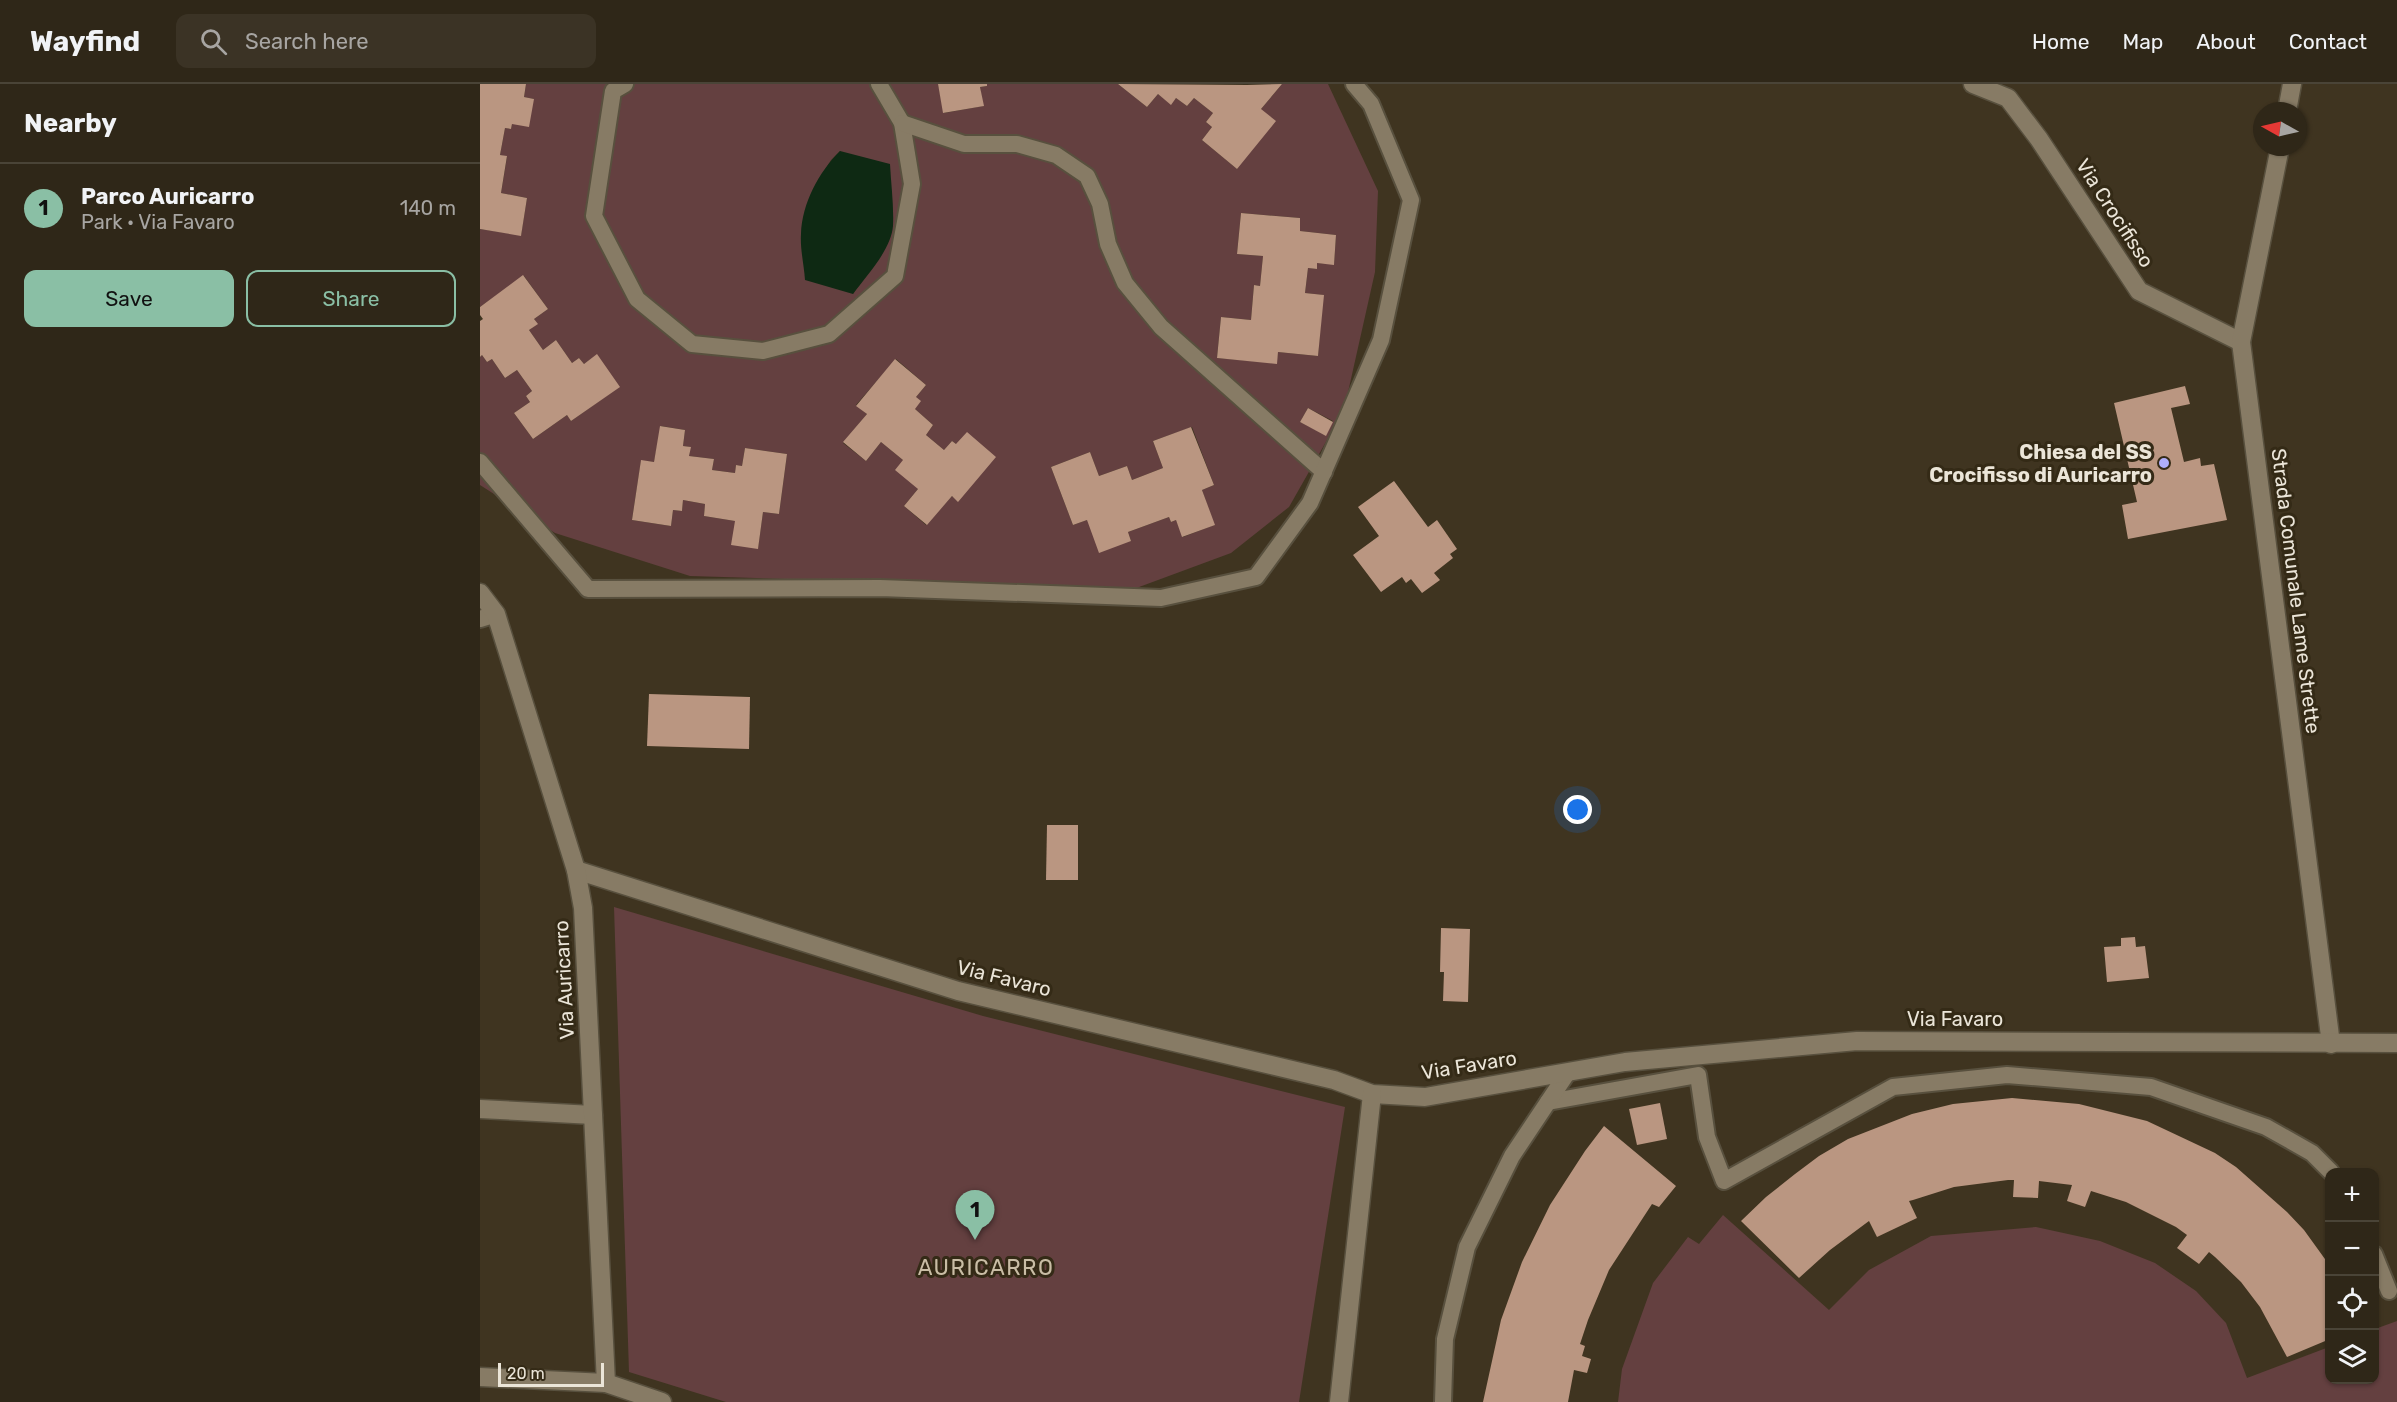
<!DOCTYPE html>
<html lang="en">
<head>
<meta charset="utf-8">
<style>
	body { margin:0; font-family:Rubik,sans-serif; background:#3b3325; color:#f1f3f6 }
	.controls { position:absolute; right:18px; bottom:18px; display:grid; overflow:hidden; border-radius:12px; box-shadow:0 2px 4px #0004 }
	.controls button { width:54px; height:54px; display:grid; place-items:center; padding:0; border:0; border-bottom:2px solid #4a4437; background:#2f2718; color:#f1f3f6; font:30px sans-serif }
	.compass { position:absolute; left:1773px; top:18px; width:54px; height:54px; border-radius:50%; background:#2f2718; box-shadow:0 2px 4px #0004; rotate:278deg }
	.scale { position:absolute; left:18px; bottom:15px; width:106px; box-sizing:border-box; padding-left:6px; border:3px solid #ebe5d8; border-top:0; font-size:16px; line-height:21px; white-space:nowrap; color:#ebe5d8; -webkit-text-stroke:4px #342a16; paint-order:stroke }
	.you { position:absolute; left:1098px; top:726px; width:21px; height:21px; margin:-15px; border:4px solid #fff; border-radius:50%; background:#1a73e8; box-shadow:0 0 0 9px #1a73e833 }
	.badge { display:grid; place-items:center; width:39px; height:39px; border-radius:50%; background:#8abfa5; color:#111; font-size:20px; font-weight:700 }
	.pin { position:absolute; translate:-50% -50px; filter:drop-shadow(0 2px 3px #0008) }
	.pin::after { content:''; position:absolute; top:32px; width:21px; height:18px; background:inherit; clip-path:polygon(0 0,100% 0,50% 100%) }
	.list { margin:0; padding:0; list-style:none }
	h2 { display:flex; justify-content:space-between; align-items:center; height:78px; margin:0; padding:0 24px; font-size:26px }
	h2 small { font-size:20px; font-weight:400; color:#a7a5a2 }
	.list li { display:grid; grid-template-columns:39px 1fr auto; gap:18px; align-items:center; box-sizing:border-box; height:90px; padding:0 24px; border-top:2px solid #4a4437 }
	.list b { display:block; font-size:22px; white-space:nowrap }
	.list p { margin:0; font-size:20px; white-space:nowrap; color:#a7a5a2 }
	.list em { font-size:20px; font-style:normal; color:#a7a5a2 }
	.actions { display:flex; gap:12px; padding:18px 24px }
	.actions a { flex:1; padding:14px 0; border:2px solid #8abfa5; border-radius:12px; text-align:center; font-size:21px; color:#8abfa5 }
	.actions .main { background:#8abfa5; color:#111 }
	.icon { flex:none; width:33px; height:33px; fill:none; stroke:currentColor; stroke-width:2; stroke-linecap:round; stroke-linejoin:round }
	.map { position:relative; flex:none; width:1917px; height:1318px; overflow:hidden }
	header { display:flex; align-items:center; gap:36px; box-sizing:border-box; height:84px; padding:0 30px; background:#2f2718; border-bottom:2px solid #4a4437 }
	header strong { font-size:28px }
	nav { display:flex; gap:33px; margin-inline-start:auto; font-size:21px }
	.search { width:420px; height:54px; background:#3b3325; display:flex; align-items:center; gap:15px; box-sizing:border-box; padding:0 21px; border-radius:12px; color:#a7a5a2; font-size:22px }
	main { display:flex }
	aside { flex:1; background:#2f2718 }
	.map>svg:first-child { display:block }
	.green { fill:#644040; fill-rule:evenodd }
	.water { fill:#0e2913 }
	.building { fill:#ba9681 }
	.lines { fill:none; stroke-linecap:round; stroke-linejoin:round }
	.lane-casing { stroke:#58503e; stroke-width:20 }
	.street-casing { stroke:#58503e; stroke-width:21 }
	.secondary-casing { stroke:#58503e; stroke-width:21 }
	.lane { stroke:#877b65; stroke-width:16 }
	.street { stroke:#877b65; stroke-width:18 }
	.secondary { stroke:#877b65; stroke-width:18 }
	.poi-dot { fill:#afaefa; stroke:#342a16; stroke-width:2 }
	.labels { text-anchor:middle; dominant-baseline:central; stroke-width:6; stroke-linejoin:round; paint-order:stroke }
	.street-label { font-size:20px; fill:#ebe5d8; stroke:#342a16 }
	.poi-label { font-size:20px; font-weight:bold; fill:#ebe5d8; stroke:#342a16; text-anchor:end }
	.quarter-label { font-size:22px; letter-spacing:1.5px; fill:#c9bda5; stroke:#342a16 }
</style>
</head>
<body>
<header>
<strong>Wayfind</strong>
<div class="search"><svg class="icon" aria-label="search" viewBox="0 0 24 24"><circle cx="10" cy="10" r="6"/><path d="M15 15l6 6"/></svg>Search here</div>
<nav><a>Home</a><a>Map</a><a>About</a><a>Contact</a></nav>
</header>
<main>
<aside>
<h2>Nearby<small></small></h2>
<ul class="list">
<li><span class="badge">1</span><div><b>Parco Auricarro</b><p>Park · Via Favaro</p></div><em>140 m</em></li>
</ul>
<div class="actions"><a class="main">Save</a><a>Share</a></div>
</aside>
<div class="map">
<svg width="1917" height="1318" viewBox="0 0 1917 1318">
	<rect width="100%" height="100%" fill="#3f3420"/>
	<!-- green -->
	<g class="green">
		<path d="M 46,0 L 458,0 L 464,29 L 503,22 L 500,3 L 507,2 L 507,0 L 638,0 L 667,23 L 678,10 L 691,20 L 696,14 L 707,22 L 714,14 L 733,29 L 726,38 L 732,43 L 722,56 L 757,85 L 781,25 L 802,0 L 848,0 L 898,107 L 895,188 L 864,326 L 809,423 L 751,469 L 651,506 L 210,492 L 75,449 L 0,401 L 0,273 L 2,271 L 7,278 L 12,275 L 25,294 L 37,286 L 52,307 L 46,312 L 50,318 L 34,329 L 53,355 L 87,331 L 91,337 L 139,303 L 117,271 L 104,280 L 99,274 L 92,279 L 76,256 L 63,266 L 49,246 L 57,240 L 54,235 L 68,225 L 44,192 L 0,223 L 0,145 L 41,151 L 47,114 L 21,109 L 27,73 L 20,71 L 25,44 L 31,45 L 32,40 L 54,15 L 44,13 ZM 360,67 L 410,153 L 406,162 L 373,210 L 334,104 L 351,76 ZM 761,129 L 820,134 L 820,147 L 856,151 L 854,180 L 837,179 L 837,185 L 828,184 L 825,209 L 843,211 L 838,272 L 798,268 L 796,279 L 737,274 L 741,233 L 771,236 L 774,201 L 780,202 L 783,172 L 757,170 ZM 416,275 L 446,301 L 436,313 L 435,325 L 453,341 L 446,351 L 464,366 L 472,357 L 476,360 L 478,417 L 472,412 L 446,441 L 424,422 L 438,405 L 423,376 L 401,358 L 386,377 L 363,359 L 387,330 L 376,321 ZM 828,324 L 853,337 L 846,351 L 820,338 ZM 181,342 L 205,346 L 203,362 L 210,363 L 209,372 L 234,375 L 232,386 L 255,389 L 256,381 L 262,382 L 265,364 L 307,370 L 299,430 L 283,428 L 278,464 L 255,437 L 224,432 L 225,420 L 203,416 L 202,427 L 193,426 L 191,442 L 152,436 L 161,377 L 174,378 ZM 712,343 L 734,401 L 722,406 L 734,441 L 703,453 L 696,436 L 691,438 L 689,433 L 648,448 L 651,457 L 607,436 L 593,441 L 571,383 L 610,368 L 619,392 L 647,382 L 652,396 L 683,384 L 673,357 Z"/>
		<path d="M 134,823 L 503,932 L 865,1023 L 819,1318 L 246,1318 L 149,1288 Z"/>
		<path d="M 1243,1131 L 1349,1226 L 1389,1186 L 1451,1152 L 1556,1143 L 1620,1157 L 1675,1179 L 1716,1207 L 1746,1239 L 1767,1294 L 1849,1263 L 1850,1296 L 1894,1296 L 1895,1245 L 1917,1237 L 1917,1318 L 1138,1318 L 1142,1285 L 1173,1199 L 1208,1153 L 1219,1160 Z"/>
	</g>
	<!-- water -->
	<path class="water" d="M 360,67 L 410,80 C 411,100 414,122 413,142 C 411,166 387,191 373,210 L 325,196 C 324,181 320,165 321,150 C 322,119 339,88 360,67 Z"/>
	<!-- building -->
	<g class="building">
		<path d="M 0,0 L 46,0 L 44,13 L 54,15 L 49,43 L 32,40 L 31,45 L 25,44 L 20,71 L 27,72 L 21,109 L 47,114 L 41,152 L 0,145 Z"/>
		<path d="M 458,0 L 507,0 L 507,2 L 500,3 L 504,22 L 463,29 Z"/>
		<path d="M 638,0 L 767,1 L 802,0 L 781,25 L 796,37 L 757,85 L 722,56 L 732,43 L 726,38 L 733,29 L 714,14 L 707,22 L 696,14 L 691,21 L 678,10 L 667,23 Z"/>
		<path d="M 761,129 L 820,134 L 820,147 L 856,151 L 854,181 L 837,179 L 837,185 L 828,184 L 825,209 L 844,211 L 838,272 L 798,268 L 797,280 L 737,274 L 741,233 L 771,236 L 774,201 L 780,202 L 783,172 L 757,170 Z"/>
		<path d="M 43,191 L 68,225 L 54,235 L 58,240 L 49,246 L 63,266 L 76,256 L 92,279 L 99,274 L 104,280 L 117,270 L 140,303 L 91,337 L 87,331 L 53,355 L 34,329 L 50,318 L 46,312 L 52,307 L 37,286 L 25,294 L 12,275 L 7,278 L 2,271 L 0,273 L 0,237 L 3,235 L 0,231 L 0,223 Z"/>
		<path d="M 415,275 L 446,301 L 436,313 L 441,317 L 435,325 L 453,341 L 446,351 L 464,366 L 472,357 L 476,360 L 487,348 L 516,373 L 478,418 L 472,412 L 447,441 L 424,422 L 438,405 L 415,386 L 423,376 L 401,358 L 386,377 L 363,358 L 387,330 L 376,322 Z"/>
		<path d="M 1705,302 L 1710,320 L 1691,324 L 1704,378 L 1720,374 L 1721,382 L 1734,380 L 1747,436 L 1648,455 L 1642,421 L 1657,418 L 1634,319 Z"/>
		<path d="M 828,324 L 853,338 L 846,352 L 820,338 Z"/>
		<path d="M 180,342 L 205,346 L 203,362 L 211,363 L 209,372 L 234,375 L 232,386 L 255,389 L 256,381 L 262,382 L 265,364 L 307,370 L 299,430 L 283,428 L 278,465 L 251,461 L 255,437 L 224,432 L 225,420 L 203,416 L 202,427 L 193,426 L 191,442 L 152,436 L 161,376 L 174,378 Z"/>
		<path d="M 711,343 L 734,401 L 722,406 L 735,441 L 702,453 L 696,436 L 691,438 L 689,433 L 648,448 L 651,457 L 619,469 L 607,436 L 593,441 L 571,383 L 610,368 L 619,392 L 647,382 L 652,396 L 683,384 L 673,357 Z"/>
		<path d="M 914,397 L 948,443 L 957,436 L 977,465 L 970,470 L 973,474 L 954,489 L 960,496 L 942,509 L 931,495 L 926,499 L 922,493 L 901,508 L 873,471 L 899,452 L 878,423 Z"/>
		<path d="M 169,610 L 270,613 L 269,665 L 167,662 Z"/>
		<path d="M 567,741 L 598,741 L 598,796 L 566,796 Z"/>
		<path d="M 961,844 L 990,845 L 988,918 L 963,917 L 964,888 L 960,888 Z"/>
		<path d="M 1655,853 L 1656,863 L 1665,862 L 1669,894 L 1627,898 L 1624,863 L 1641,862 L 1641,854 Z"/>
		<path d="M 1532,1014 L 1599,1020 L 1667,1037 L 1735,1069 L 1756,1083 L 1807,1128 L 1824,1146 L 1850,1182 L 1850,1255 L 1807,1273 L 1780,1223 L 1761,1198 L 1735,1173 L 1729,1168 L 1719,1180 L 1697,1164 L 1707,1151 L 1696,1143 L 1646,1118 L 1611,1107 L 1605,1123 L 1587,1117 L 1592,1101 L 1559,1097 L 1558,1114 L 1533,1113 L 1534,1096 L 1528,1096 L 1474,1103 L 1433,1116 L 1429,1117 L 1437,1134 L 1397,1153 L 1389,1137 L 1350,1166 L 1319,1194 L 1261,1137 L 1286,1113 L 1315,1090 L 1339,1072 L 1368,1055 L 1432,1030 L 1473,1020 Z"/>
		<path d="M 1180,1019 L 1187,1055 L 1157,1061 L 1149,1025 Z"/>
		<path d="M 1124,1042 L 1196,1102 L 1179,1123 L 1172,1120 L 1129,1186 L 1108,1236 L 1100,1260 L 1105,1262 L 1102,1272 L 1111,1275 L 1107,1289 L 1094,1286 L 1088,1318 L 1003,1318 L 1021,1236 L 1042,1178 L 1070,1121 L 1105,1067 Z"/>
	</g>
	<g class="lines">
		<!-- lane casing -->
		<g class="lane-casing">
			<g id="lane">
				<path d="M 145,0 L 133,7 L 114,132 L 157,215 L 212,260 L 283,267 L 349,250 L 415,192 L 432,100 L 422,39 L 399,0"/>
				<path d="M 422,39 L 484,60 L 537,60 L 576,71 L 607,92 L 620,120 L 628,160 L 645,199 L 681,243 L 844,388"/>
				<path d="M 0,378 L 108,505 L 400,504 L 681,514 L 776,493 L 830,419 L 901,256 L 931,116 L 891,20 L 874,0"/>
				<path d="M 0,535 L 16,530"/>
				<path d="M 1068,1018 L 1218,991 L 1227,1053 L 1244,1097 L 1413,1003 L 1527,991 L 1671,1003 L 1786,1043 L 1832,1069 L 1851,1088"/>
				<path d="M 1894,1170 L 1909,1207"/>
				<path d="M 963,1318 L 965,1255 L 987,1163 L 1032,1072 L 1088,988"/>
			</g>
		</g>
		<!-- street casing -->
		<g class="street-casing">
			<g id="street">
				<path d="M 1493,0 L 1528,14 L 1559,55 L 1659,207 L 1761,258"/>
				<path d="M 1807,27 L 1812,0"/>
				<path d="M 1800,63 L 1761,258 L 1851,960"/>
				<path d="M 96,786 L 478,907 L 854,996 L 892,1010 L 945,1013 L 1145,978 L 1377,957 L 1917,959"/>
				<path d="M 0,1025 L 113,1031"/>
				<path d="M 0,1293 L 126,1299"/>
				<path d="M 859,1318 L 892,1010"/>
			</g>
		</g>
		<!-- secondary casing -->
		<g class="secondary-casing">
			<path id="secondary" d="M 0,509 L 16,530 L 96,786 L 103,824 L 126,1299 L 182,1318"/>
		</g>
		<!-- lane -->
		<use href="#lane" class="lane"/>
		<!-- street -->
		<use href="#street" class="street"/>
		<!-- secondary -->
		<use href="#secondary" class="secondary"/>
	</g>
	<!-- markers -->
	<circle class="poi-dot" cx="1684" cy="379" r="6"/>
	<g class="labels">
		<!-- street labels -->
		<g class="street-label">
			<text transform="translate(1635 129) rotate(57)">Via Crocifisso</text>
			<text transform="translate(1816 507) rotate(83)">Strada Comunale Lame Strette</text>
			<text transform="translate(524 894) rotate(14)">Via Favaro</text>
			<text transform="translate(84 896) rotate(-93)">Via Auricarro</text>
			<text x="1475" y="935">Via Favaro</text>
			<text transform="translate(989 981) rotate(-9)">Via Favaro</text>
		</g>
		<!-- poi labels -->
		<g class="poi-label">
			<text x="1672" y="368">Chiesa del SS<tspan x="1672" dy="23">Crocifisso di Auricarro</tspan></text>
		</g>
		<!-- quarter labels -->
		<g class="quarter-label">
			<text x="506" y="1183">AURICARRO</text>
		</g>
	</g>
</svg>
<div class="controls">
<button>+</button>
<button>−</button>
<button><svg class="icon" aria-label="locate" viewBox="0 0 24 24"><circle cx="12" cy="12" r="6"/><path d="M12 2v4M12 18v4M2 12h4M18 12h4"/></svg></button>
<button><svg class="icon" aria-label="layers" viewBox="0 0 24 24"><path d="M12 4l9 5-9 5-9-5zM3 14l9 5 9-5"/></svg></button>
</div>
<svg class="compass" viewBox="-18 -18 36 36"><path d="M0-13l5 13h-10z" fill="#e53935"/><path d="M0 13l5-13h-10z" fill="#a7a5a2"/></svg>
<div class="scale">20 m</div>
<div class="you"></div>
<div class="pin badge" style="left:495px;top:1156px">1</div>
</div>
</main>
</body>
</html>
